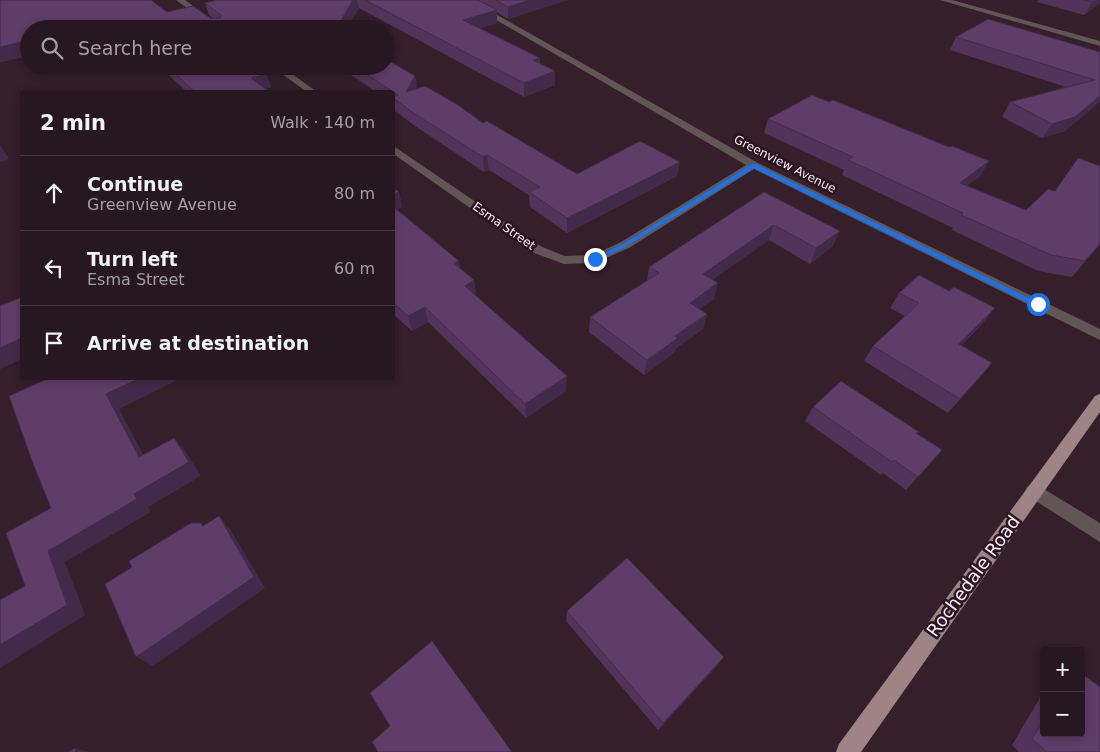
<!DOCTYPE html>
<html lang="en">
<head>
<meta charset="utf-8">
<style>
	body { margin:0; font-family:"DejaVu Sans",sans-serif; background:#2f2029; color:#f1f3f6 }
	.controls { position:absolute; right:15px; bottom:15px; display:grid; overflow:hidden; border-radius:5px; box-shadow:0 2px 8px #0003 }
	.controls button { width:45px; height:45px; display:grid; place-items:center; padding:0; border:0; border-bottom:1px solid #43363e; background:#271720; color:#f1f3f6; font:25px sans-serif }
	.stop { position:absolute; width:15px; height:15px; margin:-11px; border:4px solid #1a73e8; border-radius:50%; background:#fff }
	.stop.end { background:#1a73e8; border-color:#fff; box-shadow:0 1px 5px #0008 }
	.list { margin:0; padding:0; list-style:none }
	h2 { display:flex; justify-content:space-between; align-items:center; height:65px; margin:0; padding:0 20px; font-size:21px }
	h2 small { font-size:16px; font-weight:400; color:#a49fa5 }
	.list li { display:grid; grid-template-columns:32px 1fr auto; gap:15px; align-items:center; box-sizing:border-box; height:75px; padding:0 20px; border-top:1px solid #43363e }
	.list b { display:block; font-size:19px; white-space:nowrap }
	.list p { margin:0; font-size:16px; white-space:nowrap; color:#a49fa5 }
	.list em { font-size:16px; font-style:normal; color:#a49fa5 }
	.icon { flex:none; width:28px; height:28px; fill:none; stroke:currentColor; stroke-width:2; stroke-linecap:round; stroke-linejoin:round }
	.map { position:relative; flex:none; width:1100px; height:752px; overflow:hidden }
	.search { position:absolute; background:#271720; box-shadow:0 2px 8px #0003; left:20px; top:20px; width:375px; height:55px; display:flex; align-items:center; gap:12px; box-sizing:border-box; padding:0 18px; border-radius:28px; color:#a49fa5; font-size:19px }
	.panel { position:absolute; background:#271720; box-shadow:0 2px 8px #0003; left:20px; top:90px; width:375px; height:290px; border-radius:5px }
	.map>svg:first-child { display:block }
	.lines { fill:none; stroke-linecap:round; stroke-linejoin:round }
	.minor { fill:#625556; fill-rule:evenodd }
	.major { fill:#9e8485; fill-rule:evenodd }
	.wall { fill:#52345a }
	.shaded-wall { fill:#422b4a }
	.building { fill:#5f3d69; stroke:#422b4a }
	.route { fill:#1a73e8 }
	.labels { text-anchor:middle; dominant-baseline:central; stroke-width:5; stroke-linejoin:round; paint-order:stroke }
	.far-street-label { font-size:12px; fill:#feeff6; stroke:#2a1520 }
	.near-street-label { font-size:18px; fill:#feeff6; stroke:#2a1520 }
</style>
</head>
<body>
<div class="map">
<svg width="1100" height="752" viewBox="0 0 1100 752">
	<rect width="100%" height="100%" fill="#341f2a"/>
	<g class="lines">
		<!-- minor -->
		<g class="minor">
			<path d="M 176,0 L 185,0 L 225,29 L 216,29 Z"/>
			<path d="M 462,0 L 471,0 L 758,163 L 1100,329 L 1100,340 L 754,169 L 629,248 L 595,263 L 564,264 L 534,253 L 392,153 L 392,145 L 542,247 L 565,256 L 593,255 L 621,242 L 746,165 Z"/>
			<path d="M 940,0 L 952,0 L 1100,41 L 1100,46 Z"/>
			<path d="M 271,66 L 281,66 L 317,92 L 307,92 Z"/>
			<path d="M 1034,483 L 1100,523 L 1100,542 L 1028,496 L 1025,491 L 1028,486 Z"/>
		</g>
		<!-- major -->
		<path class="major" d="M 1100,394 L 1100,412 L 861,752 L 836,752 L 839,744 L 1095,396 Z"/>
	</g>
	<!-- wall -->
	<g class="wall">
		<path d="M 0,0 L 167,12 L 213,18 L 209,15 L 205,3 L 217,0 L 568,0 L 508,19 L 497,12 L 497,23 L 480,28 L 540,58 L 540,64 L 555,71 L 555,85 L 524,97 L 359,8 L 346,29 L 29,29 L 29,56 L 0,62 Z"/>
		<path d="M 1038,0 L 1100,0 L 1100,3 L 1084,15 L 1037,2 Z"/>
		<path d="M 956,37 L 1100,52 L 1100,102 L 1065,131 L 1042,138 L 1002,117 L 1010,102 L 1066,87 L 950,50 Z"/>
		<path d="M 138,66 L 275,66 L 277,72 L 266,75 L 271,87 L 265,89 L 267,92 L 187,92 L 162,69 L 149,73 L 146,71 L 143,72 Z"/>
		<path d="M 338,66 L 386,66 L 415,76 L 417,88 L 577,174 L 677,176 L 567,233 L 530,207 L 529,195 L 489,170 L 484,172 L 415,126 L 395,111 L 392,104 L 392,92 L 376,92 Z"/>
		<path d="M 829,102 L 949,147 L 989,161 L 980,176 L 967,185 L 1100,244 L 1072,277 L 1038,271 L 952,230 L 953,228 L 842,175 L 844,170 L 764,133 L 768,119 Z"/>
		<path d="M 392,187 L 399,192 L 402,207 L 397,209 L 459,261 L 460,268 L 474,280 L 476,296 L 566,391 L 526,418 L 428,322 L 412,331 L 392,313 Z"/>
		<path d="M 764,192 L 833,246 L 810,264 L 769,240 L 712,280 L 714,299 L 699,309 L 707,314 L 703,329 L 675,349 L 674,353 L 644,375 L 589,332 L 590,317 L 647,281 L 649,267 Z"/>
		<path d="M 949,291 L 995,308 L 983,323 L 961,346 L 992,363 L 948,413 L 864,361 L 873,346 L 905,316 L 890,308 L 899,293 Z"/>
		<path d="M 813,407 L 917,434 L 942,450 L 906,490 L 883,473 L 881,475 L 805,421 Z"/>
		<path d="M 567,611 L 717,666 L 658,730 L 566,621 Z"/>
		<path d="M 1044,691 L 1044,733 L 1100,752 L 1019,752 L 1012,745 Z"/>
	</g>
	<!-- shaded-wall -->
	<g class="shaded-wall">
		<path d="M 353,0 L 357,0 L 359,8 L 346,29 L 336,29 Z"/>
		<path d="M 530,0 L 568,0 L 508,19 L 508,7 Z"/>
		<path d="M 1095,0 L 1100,0 L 1100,3 L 1084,15 L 1092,2 Z"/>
		<path d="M 497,10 L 497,23 L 465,33 L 463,20 Z"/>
		<path d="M 26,41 L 29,45 L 29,56 L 0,62 L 0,47 Z"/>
		<path d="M 540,58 L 540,71 L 533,60 Z"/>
		<path d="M 141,66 L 144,66 L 146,71 L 143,72 Z"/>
		<path d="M 145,66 L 161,66 L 162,69 L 149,73 Z"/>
		<path d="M 254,66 L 275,66 L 277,72 L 266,75 L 271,87 L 256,92 L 251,78 Z"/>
		<path d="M 287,66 L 296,66 L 288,69 Z"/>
		<path d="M 555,71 L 555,85 L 524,97 L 524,83 Z"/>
		<path d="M 415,76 L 418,90 L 406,92 Z"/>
		<path d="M 267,90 L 267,92 L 259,92 Z"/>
		<path d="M 1100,96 L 1100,102 L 1065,131 L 1042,138 L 1052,124 Z"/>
		<path d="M 0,145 L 9,159 L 0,162 Z"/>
		<path d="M 487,155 L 489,170 L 484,172 L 483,157 Z"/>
		<path d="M 989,161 L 980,176 L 952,197 L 960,183 Z"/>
		<path d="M 680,162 L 677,176 L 567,233 L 567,218 Z"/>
		<path d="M 399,192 L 402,207 L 392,212 L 392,195 Z"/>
		<path d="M 774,225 L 769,240 L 699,289 L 703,274 Z"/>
		<path d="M 840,231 L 833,246 L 810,264 L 816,248 Z"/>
		<path d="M 459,261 L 461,276 L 454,263 Z"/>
		<path d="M 474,280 L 476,295 L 467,301 L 465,286 Z"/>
		<path d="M 718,283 L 714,299 L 686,318 L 690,303 Z"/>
		<path d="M 425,307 L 428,322 L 412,331 L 408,316 Z"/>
		<path d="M 995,308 L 983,323 L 948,359 L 959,344 Z"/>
		<path d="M 707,314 L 703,329 L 675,349 L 674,353 L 644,375 L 647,360 L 675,336 Z"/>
		<path d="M 22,338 L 22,359 L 0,369 L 0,348 Z"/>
		<path d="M 992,363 L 980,378 L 948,413 L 960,399 Z"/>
		<path d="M 567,376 L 566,391 L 526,418 L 525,404 Z"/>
		<path d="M 140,378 L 182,378 L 119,409 L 152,471 L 139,457 L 106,394 Z"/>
		<path d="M 174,438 L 186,452 L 201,476 L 148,507 L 151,512 L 65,562 L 85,615 L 0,668 L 0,645 L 48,551 L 134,494 Z"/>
		<path d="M 219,516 L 230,529 L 265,588 L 153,666 L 136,657 Z"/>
		<path d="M 724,657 L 717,666 L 658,730 L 663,723 Z"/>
		<path d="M 75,748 L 90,752 L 76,752 Z"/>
	</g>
	<!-- building -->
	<g class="building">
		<path d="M 0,0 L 151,0 L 167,12 L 193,6 L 210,18 L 220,18 L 221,15 L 205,3 L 217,0 L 353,0 L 336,29 L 105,29 L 103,27 L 95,29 L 29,29 L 29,44 L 26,41 L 0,47 Z"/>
		<path d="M 365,0 L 478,0 L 497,10 L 463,20 L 540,58 L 533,60 L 555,71 L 524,83 Z"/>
		<path d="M 496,0 L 530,0 L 508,7 Z"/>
		<path d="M 1083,0 L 1095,0 L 1092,2 Z"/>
		<path d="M 988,19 L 1100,52 L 1100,96 L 1075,117 L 1052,124 L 1010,102 L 1095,80 L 956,37 Z"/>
		<path d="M 386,59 L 415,76 L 406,92 L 425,86 L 458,105 L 483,123 L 487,121 L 577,174 L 640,141 L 680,162 L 567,218 L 529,192 L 540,187 L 487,155 L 483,157 L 412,112 L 392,97 L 398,95 L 354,66 L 386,66 Z"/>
		<path d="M 167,66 L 256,66 L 266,74 L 251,78 L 267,90 L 259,92 L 195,92 Z"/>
		<path d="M 812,95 L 829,102 L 833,100 L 949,147 L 952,146 L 989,161 L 960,183 L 1026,210 L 1048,189 L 1055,191 L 1078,158 L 1100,166 L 1100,244 L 1085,261 L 1051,255 L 961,215 L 963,213 L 848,160 L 853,157 L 768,119 Z"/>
		<path d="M 392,187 L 399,192 L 392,195 Z"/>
		<path d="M 764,192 L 840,231 L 816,248 L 774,225 L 703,274 L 718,283 L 690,303 L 707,314 L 675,336 L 678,338 L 647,360 L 590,317 L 659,273 L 649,267 Z"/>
		<path d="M 392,206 L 459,261 L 454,263 L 474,280 L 465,286 L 567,376 L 525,404 L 425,307 L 408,316 L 392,302 Z"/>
		<path d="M 919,275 L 949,291 L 954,287 L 995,308 L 959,344 L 992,363 L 960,399 L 873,346 L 919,303 L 899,293 Z"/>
		<path d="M 22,297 L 22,338 L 0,348 L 0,306 Z"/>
		<path d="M 49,378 L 140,378 L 106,394 L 139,457 L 174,438 L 189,462 L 134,494 L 137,499 L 48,551 L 67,605 L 0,645 L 0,600 L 25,586 L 6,533 L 51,508 L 32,461 L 9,396 Z"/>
		<path d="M 841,381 L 919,432 L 916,433 L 942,450 L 918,477 L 894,460 L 892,462 L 813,407 Z"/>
		<path d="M 219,516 L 254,577 L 136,657 L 105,584 L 132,567 L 129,561 L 191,523 L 201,523 L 203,526 Z"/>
		<path d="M 627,558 L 724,657 L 663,723 L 567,611 Z"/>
		<path d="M 432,641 L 512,752 L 378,752 L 372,742 L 390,726 L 370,693 Z"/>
		<path d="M 1081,673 L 1100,687 L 1100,752 L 1047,752 L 1032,739 L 1044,719 L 1044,733 L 1081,733 Z"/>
		<path d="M 75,748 L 76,752 L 69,752 Z"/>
	</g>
	<!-- route -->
	<path class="route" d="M 752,164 L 756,164 L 1041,304 L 1035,306 L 754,168 L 627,246 L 597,261 L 592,259 L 623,244 Z"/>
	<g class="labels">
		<!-- far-street labels -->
		<g class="far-street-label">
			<text transform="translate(785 164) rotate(27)">Greenview Avenue</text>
			<text transform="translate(504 226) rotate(35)">Esma Street</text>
		</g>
		<!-- near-street labels -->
		<g class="near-street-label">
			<text transform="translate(973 576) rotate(-54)">Rochedale Road</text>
		</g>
	</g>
</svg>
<div class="controls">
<button>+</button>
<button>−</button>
</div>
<div class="stop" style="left:1038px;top:304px"></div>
<div class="stop end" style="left:595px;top:259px"></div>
<div class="search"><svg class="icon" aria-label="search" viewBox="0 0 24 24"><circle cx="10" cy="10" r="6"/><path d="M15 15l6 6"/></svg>Search here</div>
<section class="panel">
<h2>2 min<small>Walk · 140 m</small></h2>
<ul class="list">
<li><svg class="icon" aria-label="ahead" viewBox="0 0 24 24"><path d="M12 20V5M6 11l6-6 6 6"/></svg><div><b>Continue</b><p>Greenview Avenue</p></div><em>80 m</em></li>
<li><svg class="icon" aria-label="left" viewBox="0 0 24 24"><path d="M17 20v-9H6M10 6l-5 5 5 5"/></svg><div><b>Turn left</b><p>Esma Street</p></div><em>60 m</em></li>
<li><svg class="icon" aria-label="arrive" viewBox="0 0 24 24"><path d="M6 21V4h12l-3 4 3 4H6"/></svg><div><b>Arrive at destination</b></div></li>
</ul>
</section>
</div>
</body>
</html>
